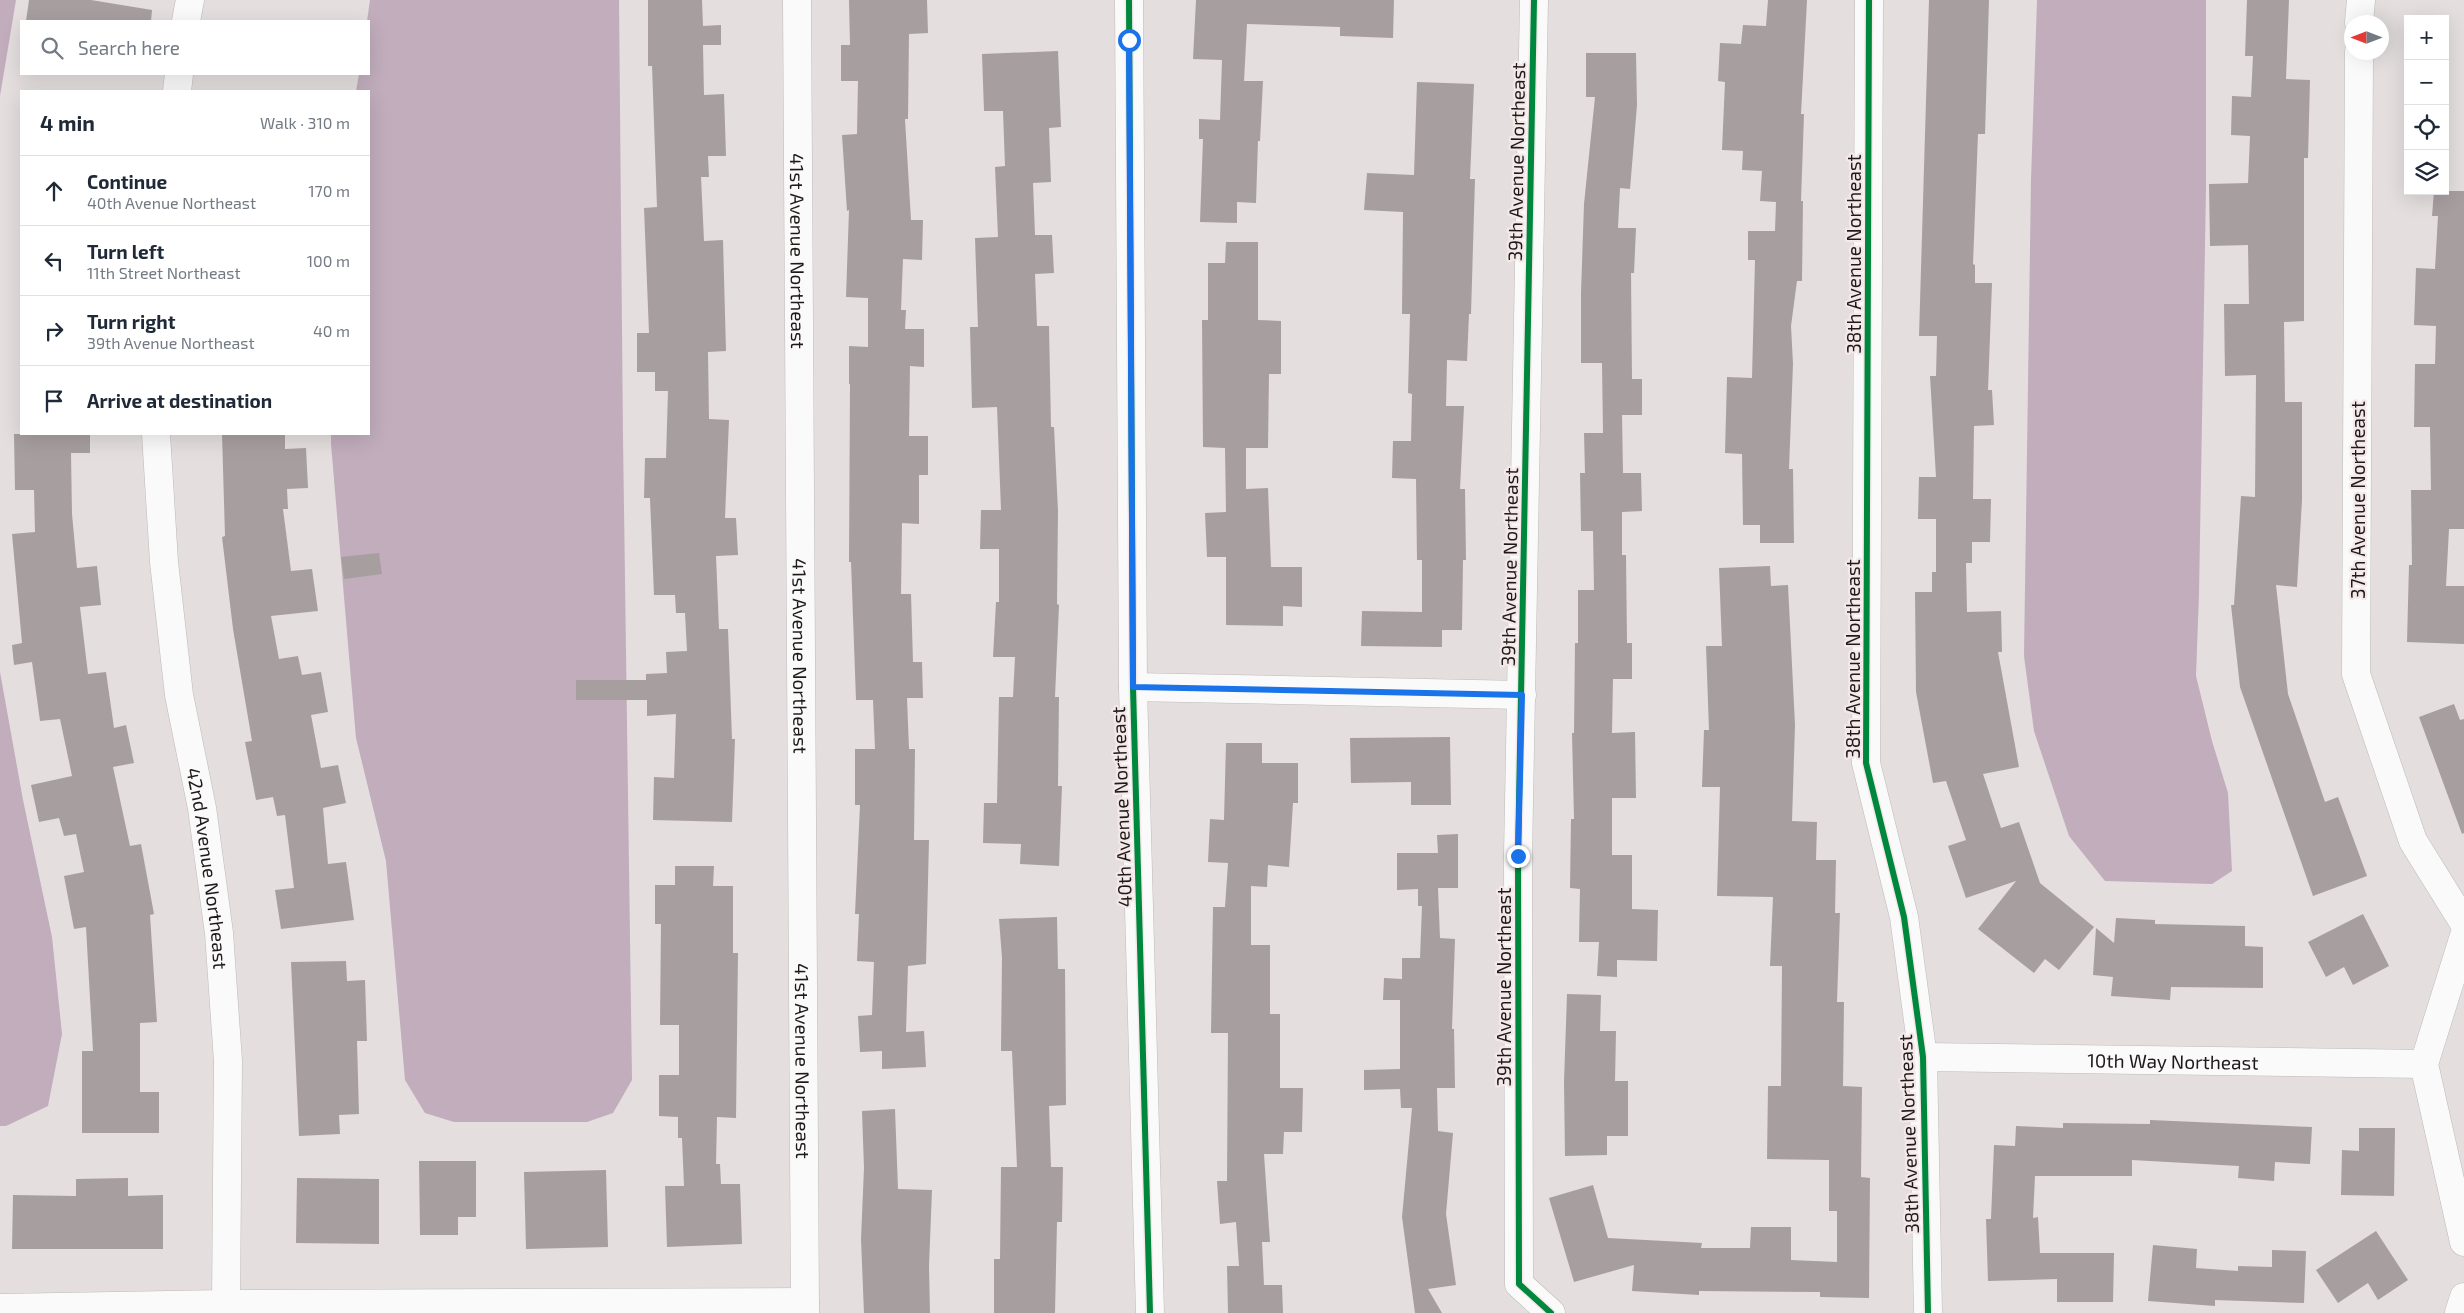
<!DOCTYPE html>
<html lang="en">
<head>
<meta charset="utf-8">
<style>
	body { margin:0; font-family:"Exo 2",sans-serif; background:#f2f2f3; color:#1f2937 }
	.controls { position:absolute; right:15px; top:15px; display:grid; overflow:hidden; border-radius:0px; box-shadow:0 5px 20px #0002 }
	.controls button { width:45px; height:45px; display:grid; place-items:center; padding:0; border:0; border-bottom:1px solid #e0e1e3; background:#fff; color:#1f2937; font:25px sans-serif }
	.compass { position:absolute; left:2344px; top:15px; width:45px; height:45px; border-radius:50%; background:#fff; box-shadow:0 5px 20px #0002; rotate:270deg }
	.stop { position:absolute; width:15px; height:15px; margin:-11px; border:4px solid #1a73e8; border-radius:50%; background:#fff }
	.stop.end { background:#1a73e8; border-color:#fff; box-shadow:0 1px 5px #0008 }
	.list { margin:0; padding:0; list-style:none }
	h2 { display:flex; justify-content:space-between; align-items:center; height:65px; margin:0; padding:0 20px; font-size:21px }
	h2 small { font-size:16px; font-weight:400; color:#747a83 }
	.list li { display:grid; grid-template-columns:32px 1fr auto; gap:15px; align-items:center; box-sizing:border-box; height:70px; padding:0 20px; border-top:1px solid #e0e1e3 }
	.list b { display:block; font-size:19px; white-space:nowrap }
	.list p { margin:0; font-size:16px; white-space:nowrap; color:#747a83 }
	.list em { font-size:16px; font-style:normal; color:#747a83 }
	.icon { flex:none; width:28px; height:28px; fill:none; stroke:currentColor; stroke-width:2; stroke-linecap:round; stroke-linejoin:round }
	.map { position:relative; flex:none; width:2464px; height:1313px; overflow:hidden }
	.search { position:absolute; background:#fff; box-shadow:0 5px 20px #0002; left:20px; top:20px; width:350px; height:55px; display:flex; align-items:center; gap:12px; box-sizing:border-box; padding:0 18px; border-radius:0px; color:#747a83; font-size:19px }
	.panel { position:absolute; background:#fff; box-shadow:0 5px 20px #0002; left:20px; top:90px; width:350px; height:345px; border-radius:0px }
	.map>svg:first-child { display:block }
	.water { fill:#c1adbc }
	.building { fill:#a79ea0 }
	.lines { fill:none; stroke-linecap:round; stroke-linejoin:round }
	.minor-casing { stroke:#bfbaba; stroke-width:29 }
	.tertiary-casing { stroke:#bfbaba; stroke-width:29 }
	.minor { stroke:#fbfafa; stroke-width:28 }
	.tertiary { stroke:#fbfafa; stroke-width:28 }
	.cycleway-casing { stroke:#f4e8e8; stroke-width:9 }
	.cycleway { stroke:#00873e; stroke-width:6 }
	.route { stroke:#1a73e8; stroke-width:6 }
	.labels { text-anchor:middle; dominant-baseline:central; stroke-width:4.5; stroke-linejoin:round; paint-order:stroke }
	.street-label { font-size:19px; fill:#1f1a1a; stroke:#f4e8e8 }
</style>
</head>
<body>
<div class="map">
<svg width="2464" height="1313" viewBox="0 0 2464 1313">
	<rect width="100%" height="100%" fill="#e4dede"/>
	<!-- water -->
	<g class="water">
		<path d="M 0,0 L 16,0 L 0,96 Z"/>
		<path d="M 370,0 L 619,0 L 623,438 L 632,1080 L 613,1113 L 587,1122 L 454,1122 L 425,1113 L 405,1080 L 386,861 L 356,738 L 331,444 L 331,434 L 369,434 L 369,91 L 356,91 L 359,74 L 369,74 L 369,21 L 367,21 Z"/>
		<path d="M 2037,0 L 2206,0 L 2206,187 L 2199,594 L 2196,676 L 2212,741 L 2228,793 L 2232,871 L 2212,884 L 2105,881 L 2069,836 L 2034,731 L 2024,656 L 2031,180 Z"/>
		<path d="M 0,672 L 23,800 L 52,937 L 62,1034 L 48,1106 L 6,1126 L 0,1126 Z"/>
	</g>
	<!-- building -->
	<g class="building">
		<path d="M 29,0 L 91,0 L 152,10 L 151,21 L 26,21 Z"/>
		<path d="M 648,0 L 702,0 L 703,26 L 721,25 L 721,45 L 703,45 L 704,95 L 724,94 L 726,156 L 708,156 L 709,177 L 701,177 L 704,241 L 723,240 L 726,351 L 708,352 L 709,419 L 729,420 L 725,518 L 736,518 L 738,555 L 716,556 L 719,629 L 728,629 L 732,739 L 735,739 L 732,822 L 653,820 L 654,777 L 674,778 L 676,714 L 647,716 L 647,700 L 576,700 L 576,680 L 646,680 L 646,674 L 667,673 L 666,652 L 687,651 L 685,613 L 676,613 L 675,595 L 654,595 L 650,498 L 644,498 L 645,458 L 666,458 L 668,391 L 655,391 L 655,372 L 637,372 L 637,333 L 649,333 L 644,208 L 657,207 L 652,66 L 648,66 Z"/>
		<path d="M 849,0 L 927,0 L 928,33 L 909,34 L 908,119 L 905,119 L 911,220 L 923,220 L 922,260 L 903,259 L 901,310 L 906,310 L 905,329 L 924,329 L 924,367 L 910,366 L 909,436 L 928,436 L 928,475 L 919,475 L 919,524 L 902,523 L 901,594 L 911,594 L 913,662 L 922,662 L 923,698 L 907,698 L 909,749 L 915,749 L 914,840 L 929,840 L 926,964 L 908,966 L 906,1032 L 924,1031 L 926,1067 L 882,1069 L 882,1051 L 860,1052 L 858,1016 L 872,1015 L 874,962 L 857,961 L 859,914 L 855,914 L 860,805 L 855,805 L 855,749 L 875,749 L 873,700 L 856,700 L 851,562 L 849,562 L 850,384 L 849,384 L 849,346 L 868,347 L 868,298 L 846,297 L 849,210 L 847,211 L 842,135 L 857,134 L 858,81 L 841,81 L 841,45 L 850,45 Z"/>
		<path d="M 1196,0 L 1394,0 L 1393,38 L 1340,36 L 1340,27 L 1247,24 L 1244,81 L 1263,81 L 1260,141 L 1258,141 L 1256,203 L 1237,202 L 1237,223 L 1200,222 L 1203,139 L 1199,139 L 1199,119 L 1220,120 L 1222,60 L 1193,59 Z"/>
		<path d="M 1768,0 L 1807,0 L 1801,114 L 1804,114 L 1801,201 L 1803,201 L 1802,281 L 1797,281 L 1791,326 L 1793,364 L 1789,469 L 1793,469 L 1794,543 L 1760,543 L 1760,525 L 1743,525 L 1742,454 L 1725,453 L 1727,377 L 1752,378 L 1755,260 L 1748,260 L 1748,231 L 1775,231 L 1776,202 L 1760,201 L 1762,171 L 1742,170 L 1743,151 L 1722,150 L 1725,82 L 1718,81 L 1720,43 L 1741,44 L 1743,25 L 1766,26 Z"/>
		<path d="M 1929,0 L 1989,0 L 1985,134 L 1978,134 L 1973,264 L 1975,265 L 1975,283 L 1992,283 L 1988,390 L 1992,390 L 1994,425 L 1974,426 L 1973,499 L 1991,499 L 1990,542 L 1972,542 L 1972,563 L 1966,563 L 1967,612 L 2001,611 L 2002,652 L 1998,652 L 2019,767 L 1983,774 L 2001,828 L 2019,822 L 2040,883 L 2094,927 L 2059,970 L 2045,959 L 2034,973 L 1978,929 L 2016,881 L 1966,898 L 1948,846 L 1966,840 L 1946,781 L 1933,783 L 1916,692 L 1915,592 L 1932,592 L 1932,572 L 1936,572 L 1936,519 L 1918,519 L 1919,477 L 1936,477 L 1930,376 L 1936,376 L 1937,336 L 1919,336 Z"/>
		<path d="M 2247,0 L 2289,0 L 2286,79 L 2310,80 L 2308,158 L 2304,158 L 2304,321 L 2284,322 L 2285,402 L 2302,402 L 2302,500 L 2297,587 L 2276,585 L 2288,694 L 2325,802 L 2338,797 L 2367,876 L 2313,896 L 2240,687 L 2231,605 L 2234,605 L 2241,496 L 2255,497 L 2256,375 L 2225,376 L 2224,304 L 2249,304 L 2248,245 L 2210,246 L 2209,184 L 2248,183 L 2250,136 L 2231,135 L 2232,96 L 2251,97 L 2253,56 L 2245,56 Z"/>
		<path d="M 1058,51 L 1061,127 L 1049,128 L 1051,182 L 1033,183 L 1035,235 L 1052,235 L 1054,273 L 1035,274 L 1037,326 L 1049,326 L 1051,427 L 1054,427 L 1058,511 L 1057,604 L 1059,605 L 1055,697 L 1059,697 L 1058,786 L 1062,786 L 1059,866 L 1020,864 L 1021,844 L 983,843 L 984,803 L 997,803 L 999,697 L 1013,697 L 1015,657 L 993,657 L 996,602 L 999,602 L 999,549 L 980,549 L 981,510 L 1001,510 L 997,407 L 972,408 L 970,327 L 978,327 L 975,238 L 998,237 L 995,167 L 1005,166 L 1003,111 L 984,111 L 982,54 Z"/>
		<path d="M 1586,53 L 1636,53 L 1637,105 L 1630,189 L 1620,188 L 1618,228 L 1636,228 L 1634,273 L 1631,273 L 1632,379 L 1642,379 L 1642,415 L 1622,415 L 1623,473 L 1641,473 L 1642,511 L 1622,512 L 1622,555 L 1626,555 L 1627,643 L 1632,643 L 1632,679 L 1613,679 L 1612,733 L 1635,732 L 1636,798 L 1612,798 L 1612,855 L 1632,855 L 1632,909 L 1658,910 L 1657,961 L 1617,960 L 1617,977 L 1597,976 L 1599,942 L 1579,942 L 1580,889 L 1570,888 L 1571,819 L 1574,819 L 1572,733 L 1574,733 L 1575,643 L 1578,643 L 1578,590 L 1594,590 L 1593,531 L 1581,531 L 1580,473 L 1585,473 L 1584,433 L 1603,433 L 1602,363 L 1581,363 L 1581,293 L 1584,204 L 1595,97 L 1586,97 Z"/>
		<path d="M 1417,82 L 1474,84 L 1470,179 L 1475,179 L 1471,314 L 1469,314 L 1467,361 L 1447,360 L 1446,406 L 1464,406 L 1460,489 L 1465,489 L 1466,560 L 1463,560 L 1462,630 L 1442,630 L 1442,647 L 1361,646 L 1362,611 L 1422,612 L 1422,560 L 1417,560 L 1416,479 L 1392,478 L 1393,441 L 1411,441 L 1412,394 L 1408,393 L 1410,314 L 1402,314 L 1403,212 L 1364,210 L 1367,173 L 1414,175 Z"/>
		<path d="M 2434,191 L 2464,191 L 2464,529 L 2449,529 L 2446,586 L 2464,586 L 2464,644 L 2407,642 L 2409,565 L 2412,565 L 2411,490 L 2431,490 L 2430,427 L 2414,427 L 2415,364 L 2435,364 L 2436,326 L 2414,325 L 2416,268 L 2435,269 L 2438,216 L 2432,216 Z"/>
		<path d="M 1226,242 L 1258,242 L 1258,320 L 1281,321 L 1281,374 L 1269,374 L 1268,448 L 1246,448 L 1246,489 L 1268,488 L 1271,567 L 1302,567 L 1302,607 L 1283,606 L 1283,626 L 1226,625 L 1226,557 L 1207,557 L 1205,513 L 1226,512 L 1225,448 L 1203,447 L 1202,320 L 1208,320 L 1208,263 L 1225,263 Z"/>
		<path d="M 14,434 L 90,434 L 90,453 L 71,453 L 72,514 L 77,568 L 97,566 L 101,605 L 80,607 L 88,674 L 106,672 L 114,728 L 126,725 L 134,763 L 113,767 L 130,846 L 141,844 L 154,914 L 150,915 L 157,1022 L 140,1023 L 140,1092 L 159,1092 L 159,1133 L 82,1133 L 82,1051 L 93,1051 L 86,927 L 74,929 L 64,876 L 84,872 L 76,834 L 64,836 L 59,818 L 39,822 L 31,785 L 72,776 L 60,719 L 40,721 L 32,662 L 14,665 L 12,645 L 22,643 L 12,534 L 35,532 L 34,490 L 15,490 Z"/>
		<path d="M 222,434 L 285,434 L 285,449 L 306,448 L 308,488 L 287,489 L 288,509 L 283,509 L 291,571 L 312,569 L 318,611 L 271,616 L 279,659 L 298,656 L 302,675 L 321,672 L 328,712 L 311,715 L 321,768 L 338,765 L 346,803 L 323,808 L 328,864 L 346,862 L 354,920 L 281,929 L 275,890 L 294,888 L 285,815 L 277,816 L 273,797 L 256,800 L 245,742 L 252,741 L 233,629 L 222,537 L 225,536 Z"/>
		<path d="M 379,553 L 382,574 L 344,579 L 341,557 Z"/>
		<path d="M 1770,566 L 1771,586 L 1788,585 L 1795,725 L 1792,821 L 1817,822 L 1816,860 L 1836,860 L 1835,913 L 1840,913 L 1837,1002 L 1844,1002 L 1843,1086 L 1862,1087 L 1861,1177 L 1870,1178 L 1869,1298 L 1820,1297 L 1820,1292 L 1699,1291 L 1699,1295 L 1632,1291 L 1634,1265 L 1574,1282 L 1549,1198 L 1593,1185 L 1608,1238 L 1702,1243 L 1701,1248 L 1750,1248 L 1751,1227 L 1791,1227 L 1791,1260 L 1837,1262 L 1837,1211 L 1829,1211 L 1829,1160 L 1767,1159 L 1768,1086 L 1781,1086 L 1782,966 L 1770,966 L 1773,897 L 1717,896 L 1720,787 L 1702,787 L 1704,730 L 1709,730 L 1706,646 L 1722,646 L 1719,568 Z"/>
		<path d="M 2454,704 L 2460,720 L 2464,719 L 2464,833 L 2462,834 L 2419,717 Z"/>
		<path d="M 1450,737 L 1451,805 L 1411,805 L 1411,782 L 1351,783 L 1350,738 Z"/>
		<path d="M 1226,743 L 1262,743 L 1262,763 L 1298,763 L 1298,803 L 1293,803 L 1289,867 L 1268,865 L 1267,887 L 1251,886 L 1251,945 L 1270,945 L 1270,1014 L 1280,1014 L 1280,1088 L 1303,1088 L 1302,1132 L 1284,1132 L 1283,1154 L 1264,1154 L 1270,1242 L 1262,1242 L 1264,1285 L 1282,1285 L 1283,1313 L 1228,1313 L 1227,1266 L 1239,1266 L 1236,1222 L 1220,1224 L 1217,1181 L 1227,1181 L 1228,1033 L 1211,1033 L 1213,907 L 1225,907 L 1228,863 L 1208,862 L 1210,819 L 1224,820 Z"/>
		<path d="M 1458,834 L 1458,888 L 1438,888 L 1440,938 L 1455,939 L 1452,1029 L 1454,1029 L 1455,1088 L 1437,1088 L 1438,1131 L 1453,1133 L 1446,1214 L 1456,1285 L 1428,1289 L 1442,1313 L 1415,1313 L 1402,1217 L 1412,1108 L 1401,1108 L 1400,1089 L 1364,1090 L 1364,1070 L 1400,1069 L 1400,1000 L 1383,1000 L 1384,978 L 1402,979 L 1402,958 L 1420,958 L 1422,906 L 1418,906 L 1418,889 L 1397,890 L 1397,853 L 1438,853 L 1437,835 Z"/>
		<path d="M 675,866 L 714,866 L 713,886 L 733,886 L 733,953 L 738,953 L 736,1118 L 717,1117 L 716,1164 L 720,1164 L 721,1184 L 740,1184 L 742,1244 L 667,1247 L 665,1186 L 684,1186 L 682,1138 L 678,1138 L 678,1117 L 659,1116 L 659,1075 L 679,1075 L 679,1025 L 660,1025 L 661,924 L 655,924 L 655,885 L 675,885 Z"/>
		<path d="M 2363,914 L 2389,966 L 2353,985 L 2344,967 L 2326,977 L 2308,942 Z"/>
		<path d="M 1057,917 L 1058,969 L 1065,969 L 1066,1105 L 1049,1106 L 1051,1167 L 1063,1167 L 1062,1222 L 1057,1222 L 1055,1313 L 994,1313 L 994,1259 L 1000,1259 L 1001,1167 L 1017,1167 L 1012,1051 L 1001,1051 L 1002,958 L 999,919 Z"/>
		<path d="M 2116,918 L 2155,920 L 2155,924 L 2245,926 L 2245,946 L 2263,947 L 2263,988 L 2171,987 L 2170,1000 L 2111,996 L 2113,977 L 2093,975 L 2096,928 L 2114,943 Z"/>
		<path d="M 346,961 L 347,981 L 365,980 L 367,1041 L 357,1041 L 359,1114 L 339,1115 L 340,1134 L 299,1136 L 291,962 Z"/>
		<path d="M 1567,994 L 1601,995 L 1600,1031 L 1616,1031 L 1615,1081 L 1628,1081 L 1628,1136 L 1607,1136 L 1607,1155 L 1565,1156 L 1564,1082 Z"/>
		<path d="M 895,1109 L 898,1189 L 932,1190 L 929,1266 L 930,1313 L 864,1313 L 861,1239 L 864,1168 L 862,1111 Z"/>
		<path d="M 2150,1120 L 2312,1127 L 2310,1164 L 2275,1162 L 2274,1181 L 2238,1178 L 2239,1166 L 2132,1160 L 2132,1176 L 2035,1176 L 2033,1218 L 2038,1217 L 2040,1253 L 2114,1253 L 2113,1302 L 2057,1302 L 2057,1279 L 1988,1281 L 1986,1219 L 1991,1219 L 1994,1145 L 2015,1146 L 2016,1126 L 2063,1128 L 2063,1123 L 2150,1124 Z"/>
		<path d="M 2359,1128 L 2395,1128 L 2394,1196 L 2341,1195 L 2342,1150 L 2359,1151 Z"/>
		<path d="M 419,1161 L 476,1161 L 476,1217 L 458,1217 L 458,1235 L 420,1235 Z"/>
		<path d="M 606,1170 L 608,1247 L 526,1249 L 524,1172 Z"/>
		<path d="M 128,1178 L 128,1196 L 163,1195 L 163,1249 L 12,1249 L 13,1195 L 76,1196 L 76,1179 Z"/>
		<path d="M 297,1178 L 379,1179 L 379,1244 L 296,1243 Z"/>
		<path d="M 2376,1231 L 2408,1280 L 2378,1300 L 2368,1283 L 2338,1303 L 2316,1270 Z"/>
		<path d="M 2153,1245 L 2197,1249 L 2196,1268 L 2238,1271 L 2238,1266 L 2272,1267 L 2272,1250 L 2306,1251 L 2304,1303 L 2215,1300 L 2215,1306 L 2148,1301 Z"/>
	</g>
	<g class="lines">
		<!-- minor casing -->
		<g class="minor-casing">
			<g id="minor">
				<path id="s1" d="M 797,0 L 805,1313"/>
				<path d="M 1534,0 L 1518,856 L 1519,1284 L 1551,1313"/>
				<path d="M 1869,0 L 1866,763 L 1904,917 L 1923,1057 L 1928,1313"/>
				<path d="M 186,21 L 190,0"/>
				<path d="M 2359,22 L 2361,0"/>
				<path d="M 2359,52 L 2356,674 L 2413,841 L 2464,923"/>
				<path d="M 177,91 L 179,74"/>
				<path id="s2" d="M 156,434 L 164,562 L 179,695 L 202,808 L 219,933 L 228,1061 L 226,1304"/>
				<path d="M 1133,687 L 1522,695"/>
				<path d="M 2464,936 L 2424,1064 L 2464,1242"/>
				<path id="s3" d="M 1923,1057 L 2424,1064"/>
				<path d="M 0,1308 L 226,1304 L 805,1302"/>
				<path d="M 2459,1313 L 2464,1297"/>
			</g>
		</g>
		<!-- tertiary casing -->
		<g class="tertiary-casing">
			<path id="tertiary" d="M 1129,0 L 1133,687 L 1150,1313"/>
		</g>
		<!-- minor -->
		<use href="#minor" class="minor"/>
		<!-- tertiary -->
		<use href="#tertiary" class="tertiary"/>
		<!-- cycleway casing -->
		<g class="cycleway-casing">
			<g id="cycleway">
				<path d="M 1129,0 L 1133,687 L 1150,1313"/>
				<path d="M 1534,0 L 1518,856 L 1519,1284 L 1551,1313"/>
				<path d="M 1869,0 L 1866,763 L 1904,917 L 1923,1057 L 1928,1313"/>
			</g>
		</g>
		<!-- cycleway -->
		<use href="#cycleway" class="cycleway"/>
	</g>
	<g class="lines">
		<!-- route -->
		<path class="route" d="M 1129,40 L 1133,687 L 1522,695 L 1518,856"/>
	</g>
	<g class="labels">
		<!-- street labels -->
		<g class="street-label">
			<text transform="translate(1516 162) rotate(-89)">39th Avenue Northeast</text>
			<text stroke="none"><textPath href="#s1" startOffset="251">41st Avenue Northeast</textPath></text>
			<text transform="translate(1853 254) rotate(-90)">38th Avenue Northeast</text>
			<text transform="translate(2357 500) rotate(-90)">37th Avenue Northeast</text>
			<text transform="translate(1509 567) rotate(-89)">39th Avenue Northeast</text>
			<text stroke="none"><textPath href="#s1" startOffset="656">41st Avenue Northeast</textPath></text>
			<text transform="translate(1852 659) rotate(-90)">38th Avenue Northeast</text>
			<text transform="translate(1121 807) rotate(-92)">40th Avenue Northeast</text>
			<text stroke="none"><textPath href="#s2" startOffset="438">42nd Avenue Northeast</textPath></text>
			<text transform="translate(1503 987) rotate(-90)">39th Avenue Northeast</text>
			<text stroke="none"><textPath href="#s1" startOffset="1061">41st Avenue Northeast</textPath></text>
			<text stroke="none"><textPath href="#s3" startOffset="250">10th Way Northeast</textPath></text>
			<text transform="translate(1908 1134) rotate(-92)">38th Avenue Northeast</text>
		</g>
	</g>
</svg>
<div class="controls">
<button>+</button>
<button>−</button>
<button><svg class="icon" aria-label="locate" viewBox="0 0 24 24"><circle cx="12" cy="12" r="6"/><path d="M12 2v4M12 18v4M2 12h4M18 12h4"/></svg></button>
<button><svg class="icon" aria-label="layers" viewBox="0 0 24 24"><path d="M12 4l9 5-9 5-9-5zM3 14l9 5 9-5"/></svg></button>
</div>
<svg class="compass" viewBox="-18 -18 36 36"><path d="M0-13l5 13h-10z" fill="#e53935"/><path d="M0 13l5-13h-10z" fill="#747a83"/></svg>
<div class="stop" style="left:1129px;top:40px"></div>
<div class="stop end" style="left:1518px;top:856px"></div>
<div class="search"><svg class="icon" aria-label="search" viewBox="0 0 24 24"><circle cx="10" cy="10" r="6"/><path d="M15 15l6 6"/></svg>Search here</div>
<section class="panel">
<h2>4 min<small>Walk · 310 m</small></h2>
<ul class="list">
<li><svg class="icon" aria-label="ahead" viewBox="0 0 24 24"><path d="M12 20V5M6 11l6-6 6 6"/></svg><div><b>Continue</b><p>40th Avenue Northeast</p></div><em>170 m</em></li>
<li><svg class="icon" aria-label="left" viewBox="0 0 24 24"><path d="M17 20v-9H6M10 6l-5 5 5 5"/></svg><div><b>Turn left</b><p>11th Street Northeast</p></div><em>100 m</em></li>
<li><svg class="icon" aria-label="right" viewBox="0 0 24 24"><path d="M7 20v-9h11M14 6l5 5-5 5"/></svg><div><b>Turn right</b><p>39th Avenue Northeast</p></div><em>40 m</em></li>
<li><svg class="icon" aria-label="arrive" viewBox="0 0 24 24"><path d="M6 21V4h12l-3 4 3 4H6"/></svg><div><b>Arrive at destination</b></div></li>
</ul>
</section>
</div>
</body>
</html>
